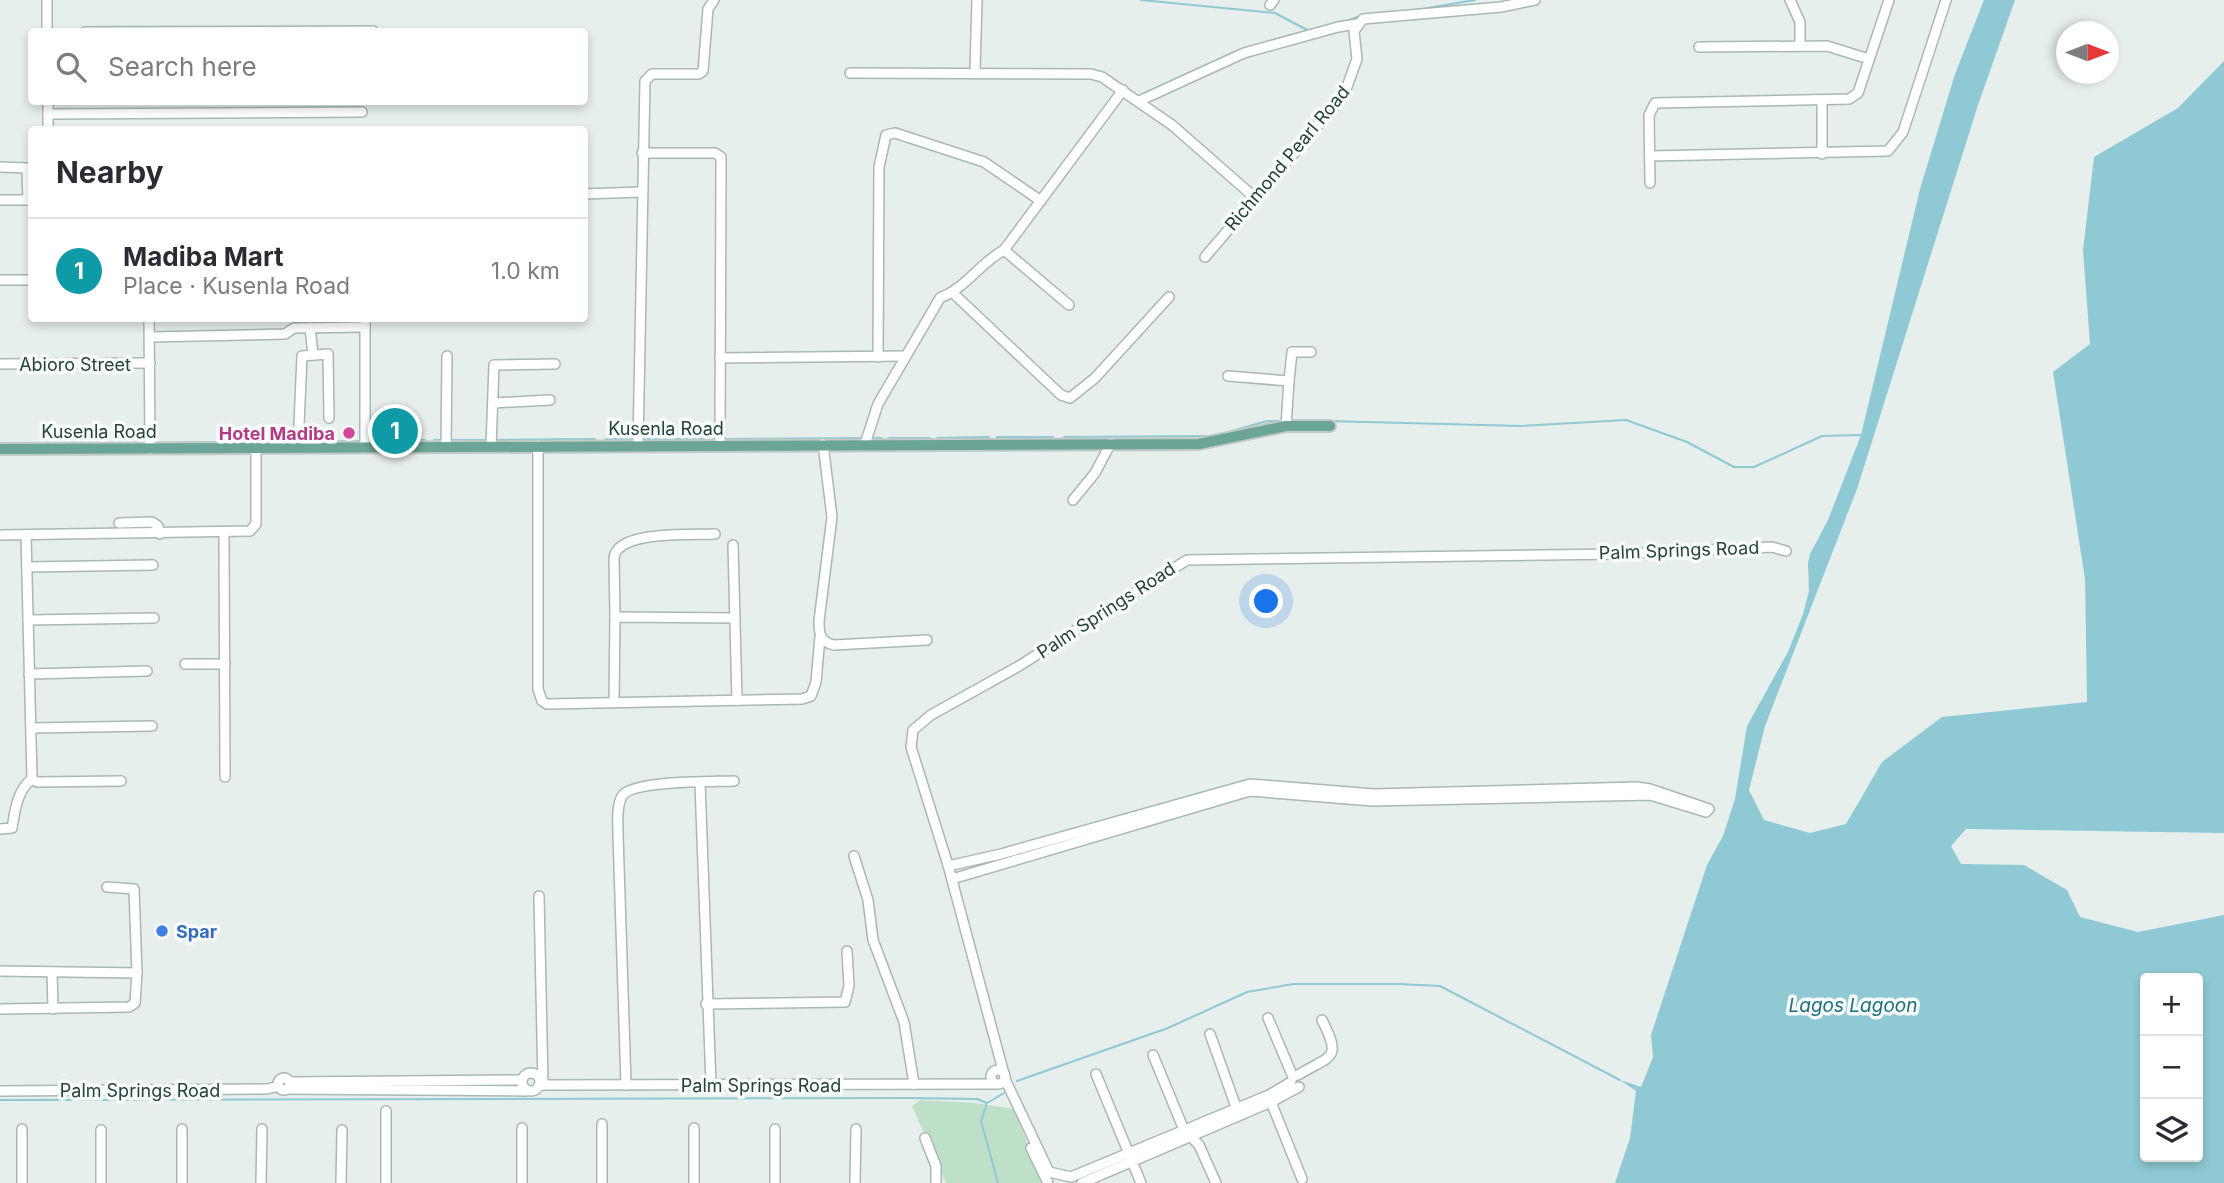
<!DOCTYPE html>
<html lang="en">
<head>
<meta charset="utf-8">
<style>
	body { margin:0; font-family:Inter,sans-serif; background:#f7f7f7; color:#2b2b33 }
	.controls { position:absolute; right:21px; bottom:21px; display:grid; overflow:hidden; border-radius:7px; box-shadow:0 4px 10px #0003 }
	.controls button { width:63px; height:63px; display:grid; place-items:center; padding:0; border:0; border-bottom:2px solid #e1e1e2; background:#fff; color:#2b2b33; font:35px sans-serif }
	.compass { position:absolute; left:2056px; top:21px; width:63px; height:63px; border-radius:50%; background:#fff; box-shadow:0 4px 10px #0003; rotate:90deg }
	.you { position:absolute; left:1267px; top:602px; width:24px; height:24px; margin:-18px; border:5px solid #fff; border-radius:50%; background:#1a73e8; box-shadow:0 0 0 10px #1a73e833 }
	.badge { display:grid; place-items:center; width:46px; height:46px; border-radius:50%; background:#0f766e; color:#fff; font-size:23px; font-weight:700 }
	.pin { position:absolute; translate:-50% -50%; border:4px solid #fff; box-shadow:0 2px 7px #0006 }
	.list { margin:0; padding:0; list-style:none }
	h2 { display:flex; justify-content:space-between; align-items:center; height:91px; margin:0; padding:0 28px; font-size:30px }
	h2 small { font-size:23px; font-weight:400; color:#7c7c81 }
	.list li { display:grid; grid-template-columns:46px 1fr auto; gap:21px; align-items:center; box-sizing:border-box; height:105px; padding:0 28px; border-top:2px solid #e1e1e2 }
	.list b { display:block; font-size:26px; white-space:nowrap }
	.list p { margin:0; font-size:23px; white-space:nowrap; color:#7c7c81 }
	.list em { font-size:23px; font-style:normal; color:#7c7c81 }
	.icon { flex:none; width:38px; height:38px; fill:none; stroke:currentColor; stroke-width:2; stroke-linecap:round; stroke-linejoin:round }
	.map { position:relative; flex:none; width:2224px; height:1183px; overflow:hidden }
	.search { position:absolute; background:#fff; box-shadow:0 4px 10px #0003; left:28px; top:28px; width:560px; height:77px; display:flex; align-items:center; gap:18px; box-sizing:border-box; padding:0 24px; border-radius:7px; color:#7c7c81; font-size:26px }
	.panel { position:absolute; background:#fff; box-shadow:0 4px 10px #0003; left:28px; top:126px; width:560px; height:196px; border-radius:7px }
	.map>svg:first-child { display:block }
	.green { fill:#bfe0c8 }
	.water { fill:#8ec9d4; fill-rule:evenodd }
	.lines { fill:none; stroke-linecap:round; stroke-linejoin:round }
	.stream { stroke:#8ec9d4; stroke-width:2 }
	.minor-casing { stroke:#a8b8b2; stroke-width:12 }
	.major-casing { stroke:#c2cac8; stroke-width:14 }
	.minor { stroke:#fff; stroke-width:9 }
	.major { stroke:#6aa596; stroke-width:10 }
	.hotel-dot { fill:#d1479c; stroke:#f7fbf9; stroke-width:2.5 }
	.shop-dot { fill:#3f7fe0; stroke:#f7fbf9; stroke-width:2.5 }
	.labels { text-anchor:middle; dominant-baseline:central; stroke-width:7; stroke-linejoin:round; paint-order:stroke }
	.street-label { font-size:18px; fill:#24423a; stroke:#f7fbf9 }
	.hotel-label { font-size:18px; font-weight:bold; fill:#b23c85; stroke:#f7fbf9; text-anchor:end }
	.shop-label { font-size:18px; font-weight:bold; fill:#366cbe; stroke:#f7fbf9; text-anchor:start }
	.water-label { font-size:19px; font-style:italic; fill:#1c6f80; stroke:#f7fbf9 }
</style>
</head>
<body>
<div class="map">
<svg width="2224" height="1183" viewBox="0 0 2224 1183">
	<rect width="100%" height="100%" fill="#e6efeb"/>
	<!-- green -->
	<path class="green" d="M 920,1100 L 975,1103 L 1014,1109 L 1043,1183 L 946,1183 L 912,1106 Z"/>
	<!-- water -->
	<path class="water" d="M 1984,0 L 2015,0 L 1978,105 L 1857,489 L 1765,726 L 1749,790 L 1764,820 L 1810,833 L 1846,824 L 1882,762 L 1942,717 L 2087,702 L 2085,579 L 2053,372 L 2090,344 L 2083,250 L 2094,157 L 2178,108 L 2224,61 L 2224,833 L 1966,829 L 1951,846 L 1961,864 L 2024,865 L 2067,890 L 2080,917 L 2138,932 L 2224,915 L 2224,1183 L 1615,1183 L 1630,1138 L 1636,1091 L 1620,1080 L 1641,1087 L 1653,1057 L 1651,1035 L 1707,865 L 1723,836 L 1735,799 L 1747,726 L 1788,652 L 1803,614 L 1809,591 L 1808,563 L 1810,554 L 1828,520 L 1861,435 L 1920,189 L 1955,74 ZM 2145,978 L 2198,978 L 2198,1157 L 2145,1157 Z"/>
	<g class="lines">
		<!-- stream -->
		<g class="stream">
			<path d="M 1141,0 L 1275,13 L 1309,31"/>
			<path d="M 1410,11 L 1475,0"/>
			<path d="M 1346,21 L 1360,16"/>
			<path d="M 1328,421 L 1521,426 L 1626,420 L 1687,442 L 1734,467 L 1754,467 L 1822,436 L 1861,435"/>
			<path d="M 1218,435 L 1267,421 L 1284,421"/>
			<path d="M 997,437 L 1053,437"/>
			<path d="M 1064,437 L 1213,436"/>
			<path d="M 872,438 L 882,438"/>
			<path d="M 889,438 L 930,438"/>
			<path d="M 937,438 L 989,437"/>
			<path d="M 606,439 L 634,439"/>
			<path d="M 643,439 L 715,439"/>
			<path d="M 725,439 L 862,438"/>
			<path d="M 434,440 L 444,440"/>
			<path d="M 453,440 L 485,440"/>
			<path d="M 494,440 L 595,439"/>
			<path d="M 370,441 L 425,440"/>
			<path d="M 229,442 L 294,442"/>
			<path d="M 303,442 L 360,441"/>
			<path d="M 125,443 L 143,443"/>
			<path d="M 154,443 L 218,442"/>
			<path d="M 0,444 L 16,444"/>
			<path d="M 1017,1081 L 1168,1028 L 1247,992 L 1293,984 L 1399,984 L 1440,986 L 1620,1080"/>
			<path d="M 0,1100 L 909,1098 L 977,1099 L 987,1103 L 1004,1093"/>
			<path d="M 987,1103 L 981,1121 L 998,1183"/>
		</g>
		<!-- minor casing -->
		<g class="minor-casing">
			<g id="minor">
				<path d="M 47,0 L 47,32"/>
				<path d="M 1790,0 L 1800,22 L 1800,46"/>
				<path d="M 1270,5 L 1274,0"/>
				<path d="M 85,32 L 373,31"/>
				<path d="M 1699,47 L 1827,46 L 1869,59"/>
				<path d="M 975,71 L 977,0"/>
				<path d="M 850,73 L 1091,74 L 1102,77 L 1172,125 L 1254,197"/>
				<path d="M 1139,101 L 1244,53 L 1338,27 L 1357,24"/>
				<path d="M 1822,101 L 1822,154"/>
				<path d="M 48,102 L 48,130"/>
				<path d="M 48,114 L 362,112"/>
				<path d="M 642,153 L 715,153 L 721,157 L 720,445"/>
				<path d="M 1650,156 L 1888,151 L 1903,132 L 1946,0"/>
				<path d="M 0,167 L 27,168 L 28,200"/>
				<path d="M 1650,183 L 1649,115 L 1655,103 L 1849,99 L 1858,93 L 1889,0"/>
				<path d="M 584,194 L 641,192"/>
				<path d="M 0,200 L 32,200"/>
				<path d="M 1004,250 L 1069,305"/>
				<path d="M 1205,257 L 1344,95 L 1357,59 L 1354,31 L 1363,19 L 1501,7 L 1535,0"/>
				<path d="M 0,280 L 32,280"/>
				<path d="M 953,293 L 1061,395 L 1070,398 L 1095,378 L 1169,297"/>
				<path d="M 149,318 L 150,449"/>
				<path d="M 310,328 L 313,354"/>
				<path d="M 150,337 L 285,334 L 294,328 L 365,327"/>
				<path d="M 878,357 L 879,167 L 886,135 L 895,133 L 984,162 L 1041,201"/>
				<path d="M 720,358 L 904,356"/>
				<path d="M 0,364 L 150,363"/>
				<path d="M 1228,376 L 1289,381 L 1286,426"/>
				<path d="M 1289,381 L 1292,352 L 1311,352"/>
				<path d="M 493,403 L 550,400"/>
				<path d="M 823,444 L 832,517 L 819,621 C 819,634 820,642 834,645 L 927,640"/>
				<path d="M 865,444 L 878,404 L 940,298 C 967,287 980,263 1004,250 L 1123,90"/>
				<path d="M 491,446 L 494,365 L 555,364"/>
				<path d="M 538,446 L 538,689 L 542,701 L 547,704 L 802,699 L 811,696 L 816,682 L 820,637"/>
				<path d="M 638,446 L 645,81 L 652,74 L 699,74 L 703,71 L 708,9 L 714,0"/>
				<path d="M 365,447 L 365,318"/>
				<path d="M 446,447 L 447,356"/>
				<path d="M 298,448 L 302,356 L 328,354 L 329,418"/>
				<path d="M 1073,500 L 1095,473 L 1111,443"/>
				<path d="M 119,523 L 152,522 L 158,526 L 160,534"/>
				<path d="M 224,534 L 225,777"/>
				<path d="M 0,535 L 250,531 L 256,524 L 256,448"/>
				<path d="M 733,545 L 737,700"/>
				<path d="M 27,567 L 153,565"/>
				<path d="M 615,617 L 614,558 C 617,530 692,535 715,534"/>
				<path d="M 28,620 L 154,618"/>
				<path d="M 185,664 L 225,664"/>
				<path d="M 29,674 L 147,671"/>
				<path d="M 614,701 L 615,617 L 735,618"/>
				<path d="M 31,728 L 152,726"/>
				<path d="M 32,779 L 37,782 L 121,781"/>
				<path d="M 700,783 L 711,1085"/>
				<path d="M 0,829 L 12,828 C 15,811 17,790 32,779 L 26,535"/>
				<path d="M 854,856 L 868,900 L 873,940 L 904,1022 L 914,1084"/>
				<path d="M 948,866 L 1001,854 L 1250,784 L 1374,794 L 1637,787 L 1650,789 L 1709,809 L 1706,812 L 1650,795 L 1372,801 L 1250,791 L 952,879"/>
				<path d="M 539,896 L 543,1085"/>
				<path d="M 0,971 L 137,973 L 134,889 L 107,887"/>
				<path d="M 52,972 L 53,1009"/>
				<path d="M 706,1004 L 845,1002 L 849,986 L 847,951"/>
				<path d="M 0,1009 L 129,1007 L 135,1003 L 137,973"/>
				<path d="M 1268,1018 L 1293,1077"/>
				<path d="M 1210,1034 L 1236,1107"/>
				<path d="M 1153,1055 L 1184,1130"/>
				<circle cx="998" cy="1077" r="7"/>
				<circle cx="531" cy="1082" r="9"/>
				<path d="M 1004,1074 L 948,865 L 911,747 L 913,730 L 931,715 L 1019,666 L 1187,560 L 1617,554 L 1772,547 L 1786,551"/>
				<path d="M 1096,1074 L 1141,1183"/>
				<path d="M 1298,1075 C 1330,1055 1343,1061 1322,1020"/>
				<circle cx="284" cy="1084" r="6"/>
				<path d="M 1005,1079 L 1049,1172 L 1071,1177 L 1269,1095 L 1291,1082"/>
				<path d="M 290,1082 L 521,1080"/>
				<path d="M 539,1085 L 995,1084"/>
				<path d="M 626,1085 L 618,834 C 618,823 616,807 622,796 C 632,780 714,782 734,781"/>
				<path d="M 287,1089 L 526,1091"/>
				<path d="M 0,1091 L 267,1089 L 279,1086"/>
				<path d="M 1271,1102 L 1302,1179"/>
				<path d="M 386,1111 L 386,1183"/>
				<path d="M 602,1124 L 602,1183"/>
				<path d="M 522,1128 L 522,1183"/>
				<path d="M 22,1129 L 22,1183"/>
				<path d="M 101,1130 L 101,1183"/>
				<path d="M 1191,1137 L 1199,1145 L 1216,1183"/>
				<path d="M 925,1138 L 936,1166 L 936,1183"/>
				<path d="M 1031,1148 L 1048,1183"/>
				<path d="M 182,1183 L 182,1129"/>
				<path d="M 261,1183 L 262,1129"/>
				<path d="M 341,1183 L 342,1130"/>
				<path d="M 694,1183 L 694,1128"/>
				<path d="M 775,1183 L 775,1129"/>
				<path d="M 855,1183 L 856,1129"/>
				<path d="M 1082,1183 L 1271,1102 L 1299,1087"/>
			</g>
		</g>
		<!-- major casing -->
		<g class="major-casing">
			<path id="major" d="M 0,449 L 1199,444 L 1286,426 L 1330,426"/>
		</g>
		<!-- minor -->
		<use href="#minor" class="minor"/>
		<!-- major -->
		<use href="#major" class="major"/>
	</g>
	<!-- markers -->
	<circle class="hotel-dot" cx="349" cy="433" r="7"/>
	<circle class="shop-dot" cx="162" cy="931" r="7"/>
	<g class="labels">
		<!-- street labels -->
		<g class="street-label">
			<text transform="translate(1287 158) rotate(-50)">Richmond Pearl Road</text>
			<text x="75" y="364">Abioro Street</text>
			<text x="666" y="428">Kusenla Road</text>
			<text x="99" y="431">Kusenla Road</text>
			<text transform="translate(1679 550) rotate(-2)">Palm Springs Road</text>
			<text transform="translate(1106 610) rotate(-33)">Palm Springs Road</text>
			<text x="761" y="1085">Palm Springs Road</text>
			<text x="140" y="1090">Palm Springs Road</text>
		</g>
		<!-- hotel labels -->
		<g class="hotel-label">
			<text x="335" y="433">Hotel Madiba</text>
		</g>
		<!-- shop labels -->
		<g class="shop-label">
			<text x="176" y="931">Spar</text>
		</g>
		<!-- water labels -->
		<g class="water-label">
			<text x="1853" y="1005">Lagos Lagoon</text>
		</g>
	</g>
</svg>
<div class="controls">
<button>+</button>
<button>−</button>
<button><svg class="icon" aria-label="layers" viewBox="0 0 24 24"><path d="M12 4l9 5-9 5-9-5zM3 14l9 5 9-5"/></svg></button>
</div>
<svg class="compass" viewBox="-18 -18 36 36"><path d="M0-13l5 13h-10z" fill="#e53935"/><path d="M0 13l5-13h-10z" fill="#7c7c81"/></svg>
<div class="you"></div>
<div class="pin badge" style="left:395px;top:431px;background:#0f9aa8">1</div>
<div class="search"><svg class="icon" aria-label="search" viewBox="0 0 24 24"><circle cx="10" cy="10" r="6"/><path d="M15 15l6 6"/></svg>Search here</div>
<section class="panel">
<h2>Nearby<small></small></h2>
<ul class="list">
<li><span class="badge" style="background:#0f9aa8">1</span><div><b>Madiba Mart</b><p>Place · Kusenla Road</p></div><em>1.0 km</em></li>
</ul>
</section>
</div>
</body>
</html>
